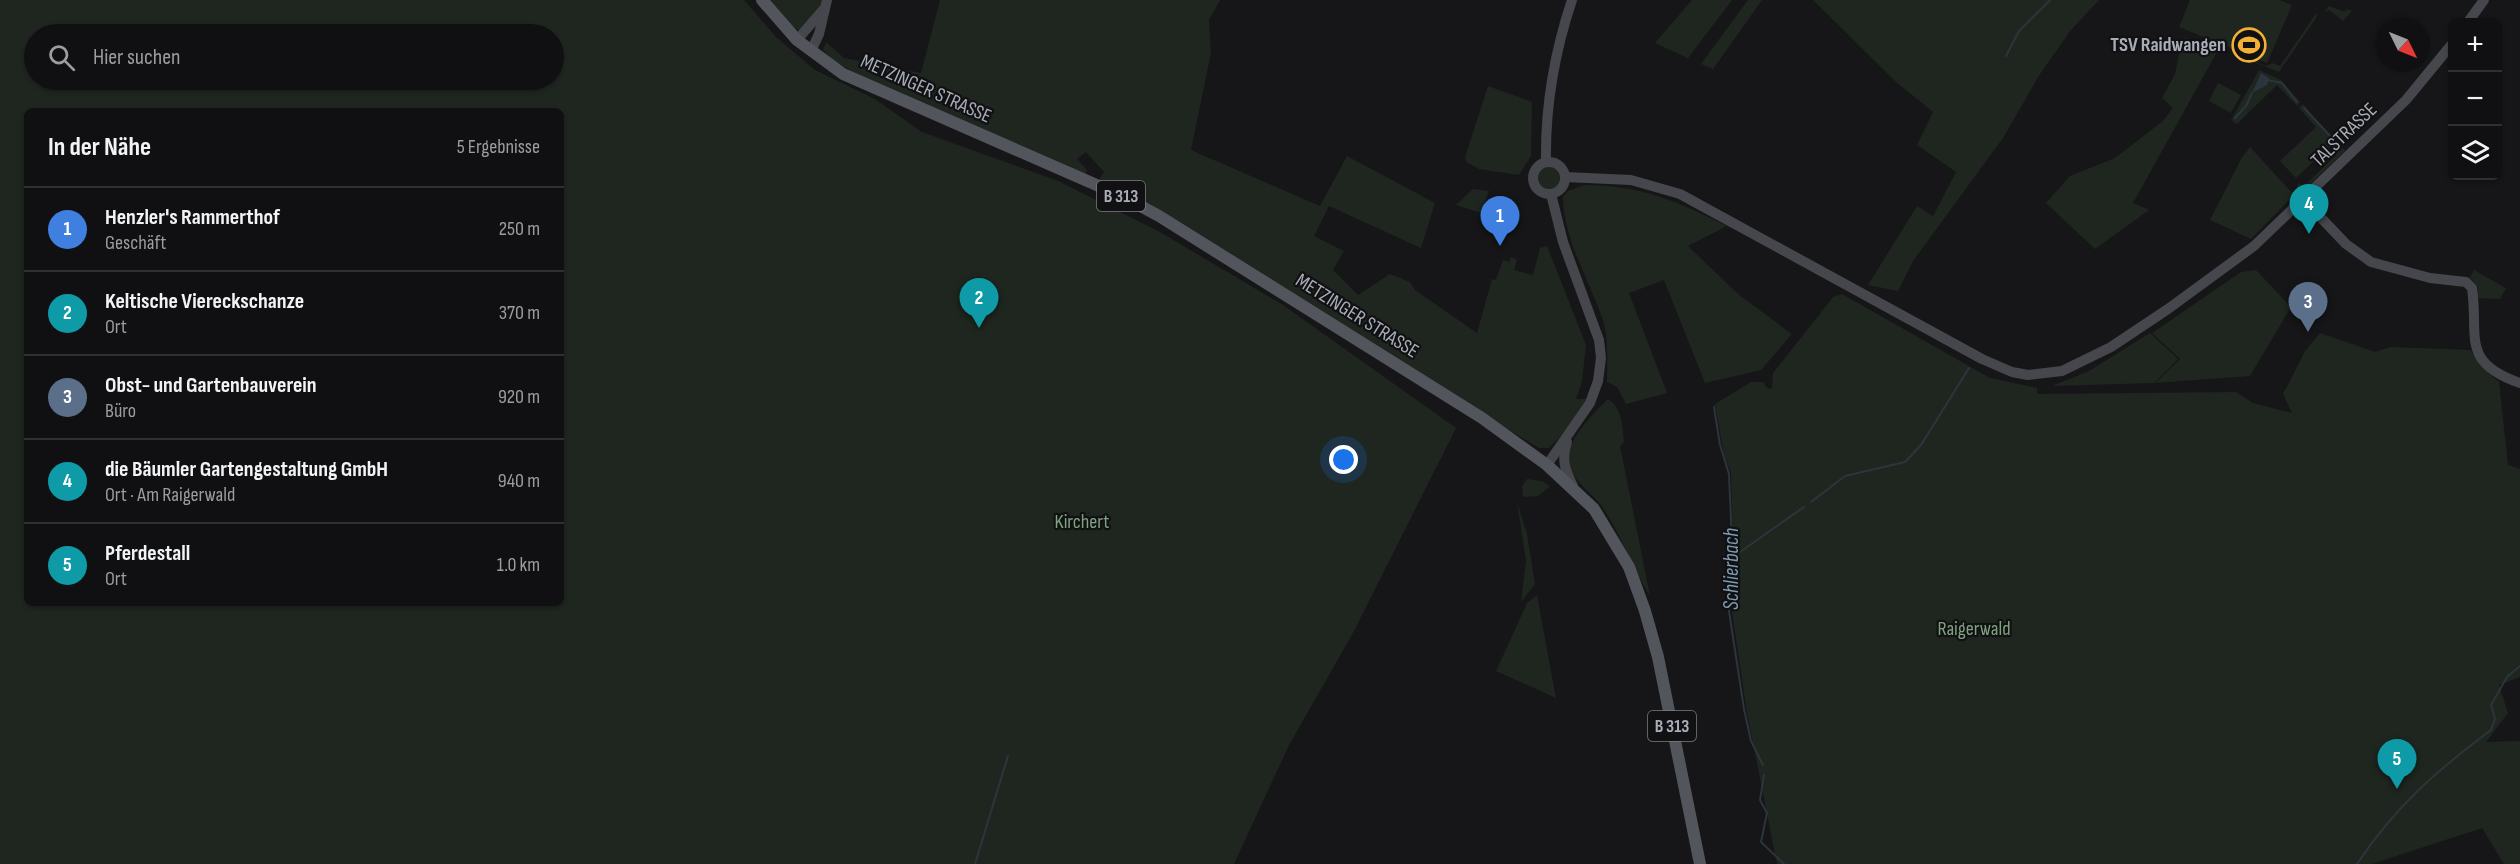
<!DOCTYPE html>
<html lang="de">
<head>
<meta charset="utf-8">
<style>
	body { margin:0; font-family:"Sofia Sans Condensed",sans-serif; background:#1e1e20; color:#f1f3f6 }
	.controls { position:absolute; right:18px; top:18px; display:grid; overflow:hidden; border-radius:9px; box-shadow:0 2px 4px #0004 }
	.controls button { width:54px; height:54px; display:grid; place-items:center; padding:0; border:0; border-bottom:2px solid #303032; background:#101012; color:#f1f3f6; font:30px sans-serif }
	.compass { position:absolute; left:2376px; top:18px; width:54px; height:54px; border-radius:50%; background:#101012; box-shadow:0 2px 4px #0004; rotate:133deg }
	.you { position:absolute; left:1344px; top:460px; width:21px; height:21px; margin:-15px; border:4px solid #fff; border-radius:50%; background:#1a73e8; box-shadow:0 0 0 9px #1a73e833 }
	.badge { display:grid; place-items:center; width:39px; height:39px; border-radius:50%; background:#f2b134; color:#fff; font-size:20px; font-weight:700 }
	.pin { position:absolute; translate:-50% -50px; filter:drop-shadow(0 2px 3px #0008) }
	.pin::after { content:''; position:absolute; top:32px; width:21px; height:18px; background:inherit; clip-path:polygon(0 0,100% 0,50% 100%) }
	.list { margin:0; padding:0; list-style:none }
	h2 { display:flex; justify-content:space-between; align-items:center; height:78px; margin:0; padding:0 24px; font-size:26px }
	h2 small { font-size:20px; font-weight:400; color:#9c9d9f }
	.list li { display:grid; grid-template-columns:39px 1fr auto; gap:18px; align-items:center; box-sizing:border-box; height:84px; padding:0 24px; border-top:2px solid #303032 }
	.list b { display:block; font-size:22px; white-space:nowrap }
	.list p { margin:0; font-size:20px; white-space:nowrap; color:#9c9d9f }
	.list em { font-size:20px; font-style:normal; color:#9c9d9f }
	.icon { flex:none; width:33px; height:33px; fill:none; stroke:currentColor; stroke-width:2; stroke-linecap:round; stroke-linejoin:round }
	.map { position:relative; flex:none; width:2520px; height:864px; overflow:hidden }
	.search { position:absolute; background:#101012; box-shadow:0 2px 4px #0004; left:24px; top:24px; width:540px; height:66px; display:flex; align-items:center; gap:15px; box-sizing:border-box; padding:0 21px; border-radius:33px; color:#9c9d9f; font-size:22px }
	.panel { position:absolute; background:#101012; box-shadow:0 2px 4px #0004; left:24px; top:108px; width:540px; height:498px; border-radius:9px }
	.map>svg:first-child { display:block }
	.green { fill:#1e261f; fill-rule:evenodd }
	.water { fill:#2c353c }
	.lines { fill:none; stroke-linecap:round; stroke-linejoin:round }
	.stream { stroke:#2c353c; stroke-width:2 }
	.secondary { stroke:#45474d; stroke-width:10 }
	.primary { stroke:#53555c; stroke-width:12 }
	.labels { text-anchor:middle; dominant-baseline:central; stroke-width:4.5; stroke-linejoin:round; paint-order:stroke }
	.shield { fill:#111113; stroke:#7b7e86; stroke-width:1.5 }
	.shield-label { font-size:18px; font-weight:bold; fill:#a8adb8 }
	.poi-label { font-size:20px; font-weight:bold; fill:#a8adb8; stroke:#111113; text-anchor:end }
	.street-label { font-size:20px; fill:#a8adb8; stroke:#111113 }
	.park-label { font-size:20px; fill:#7fa381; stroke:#111113 }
	.water-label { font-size:21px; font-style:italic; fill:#7f9bb3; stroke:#111113 }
</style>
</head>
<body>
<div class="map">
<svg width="2520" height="864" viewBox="0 0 2520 864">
	<rect width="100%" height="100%" fill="#161618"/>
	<!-- green -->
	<g class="green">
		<path d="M 0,0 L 744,0 L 776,37 L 815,70 L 875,99 L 922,132 L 1058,181 L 1160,232 L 1283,305 L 1456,428 L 1353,633 L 1289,745 L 1234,864 L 0,864 ZM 554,34 L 554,80 L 34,80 L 34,34 ZM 27,111 L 561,111 L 561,603 L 27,603 Z"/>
		<path d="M 769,0 L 823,0 L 820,8 L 801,31 L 791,27 Z"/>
		<path d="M 940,0 L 1220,0 L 1209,20 L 1211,53 L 1191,150 L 1320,206 L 1347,156 L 1435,203 L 1421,248 L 1329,206 L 1314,236 L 1344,251 L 1333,270 L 1358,295 L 1390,274 L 1410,282 L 1415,290 L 1477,333 L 1492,279 L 1496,280 L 1503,260 L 1509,262 L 1511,257 L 1517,260 L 1514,270 L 1533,275 L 1540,248 L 1547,246 L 1586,345 L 1582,381 L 1576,399 L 1587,399 L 1563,434 L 1549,448 L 1539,448 L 1098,181 L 1104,172 L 1086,152 L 1077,159 L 1087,170 L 1085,176 L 856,74 L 833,60 L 823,50 L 826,42 L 844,58 L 921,73 Z"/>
		<path d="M 1692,0 L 1732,0 L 1688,58 L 1655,43 Z"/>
		<path d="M 1748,0 L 1762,0 L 1713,69 L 1701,64 Z"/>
		<path d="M 1813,0 L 2099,0 L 2071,30 L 2040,74 L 2003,138 L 1913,261 L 1898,291 L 1868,285 L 1917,206 L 1933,216 L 1956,172 L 1917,145 L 1933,112 L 1895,81 Z"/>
		<path d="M 2190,0 L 2280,0 L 2292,5 L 2267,63 L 2179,27 Z"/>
		<path d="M 2329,6 L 2345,12 L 2346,9 L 2352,11 L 2343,21 L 2329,10 L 2324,13 Z"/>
		<path d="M 2317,12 L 2316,18 L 2279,72 L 2232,54 L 2266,66 L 2273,63 L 2280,66 Z"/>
		<path d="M 2186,38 L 2217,52 L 2133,203 L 2149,210 L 2095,249 L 2046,203 L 2070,176 L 2115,158 L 2163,121 L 2173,108 L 2162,98 L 2175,74 L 2182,39 Z"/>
		<path d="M 2259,70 L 2281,80 L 2300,102 L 2297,106 L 2277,85 L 2237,124 L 2231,120 Z"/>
		<path d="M 2218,83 L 2241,95 L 2231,113 L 2209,101 Z"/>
		<path d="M 1488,86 L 1532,102 L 1531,156 L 1519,175 L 1479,169 L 1466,162 L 1465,157 Z"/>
		<path d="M 2303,104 L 2335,141 L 2296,178 L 2280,161 L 2316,127 L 2299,108 Z"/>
		<path d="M 2338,143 L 2345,151 L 2306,188 L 2300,188 L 2297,185 L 2299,183 L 2303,187 L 2336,155 L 2331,149 Z"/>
		<path d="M 2250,147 L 2294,195 L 2251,239 L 2210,220 L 2241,159 Z"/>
		<circle cx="1548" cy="178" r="12"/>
		<path d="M 1584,185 C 1642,185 1676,201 1727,226 L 1688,246 L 1738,294 L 1792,334 L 1761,370 L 1705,383 L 1664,280 L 1629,293 L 1667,393 L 1626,404 L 1617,387 L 1607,382 C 1607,360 1609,338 1602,317 C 1588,278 1564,240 1563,197 L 1568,191 Z"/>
		<path d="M 1473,189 L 1489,191 L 1481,213 L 1456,205 Z"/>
		<path d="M 2256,270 L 2291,307 L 2250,376 L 2155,383 L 2180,359 L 2152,333 L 2241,272 Z"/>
		<path d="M 2474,270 L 2506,288 L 2500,299 L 2478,298 L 2478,287 L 2470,277 Z"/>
		<path d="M 1842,294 L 1990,378 L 2037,388 L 2037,394 L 2236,392 L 2253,403 L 2292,413 L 2283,394 L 2305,351 L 2320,333 L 2375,352 L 2390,347 L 2471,350 L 2479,364 L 2499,382 L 2508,465 L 2520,469 L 2520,677 L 2499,685 L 2508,713 L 2486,742 L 2520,741 L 2520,864 L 2504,864 L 2482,828 L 2372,864 L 1777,864 L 1747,713 L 1731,605 L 1734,569 L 1731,473 L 1724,455 L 1715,404 L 1751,382 L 1763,382 L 1768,389 L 1772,388 L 1773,373 L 1833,297 Z"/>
		<path d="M 2150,333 L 2178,359 L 2154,383 L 2052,386 L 2089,371 Z"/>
		<path d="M 1608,399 C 1623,409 1622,425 1624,442 L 1620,446 L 1650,596 C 1632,567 1621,534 1601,505 C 1591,492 1565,475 1568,456 C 1571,435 1594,413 1608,399 Z"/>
		<path d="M 1527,479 L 1542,481 L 1550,486 L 1538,496 L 1523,497 L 1522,486 Z"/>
		<path d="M 1517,502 L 1527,534 L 1535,584 L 1521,602 L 1526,561 Z"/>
		<path d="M 1537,595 L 1556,698 L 1496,671 L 1527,603 Z"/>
	</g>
	<!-- water -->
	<path class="water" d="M 2261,73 L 2269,78 L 2267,85 L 2252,93 Z"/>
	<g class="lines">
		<!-- stream -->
		<g class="stream">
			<path d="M 2006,56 L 2019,31 L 2050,0"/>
			<path d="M 2267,80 L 2282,83 L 2297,102"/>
			<path d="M 2304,108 L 2334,140"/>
			<path d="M 2235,118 L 2246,106 L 2252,93"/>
			<path d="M 1714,407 L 1720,445 L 1729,474 L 1733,564 L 1727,598 L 1744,709 L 1751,741 L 1763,765"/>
			<path d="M 1811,502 L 1845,476 L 1905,462 L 1921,445 L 1969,368"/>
			<path d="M 1733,557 L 1804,507"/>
			<path d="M 1764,775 L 1760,800 L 1767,813 L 1761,842 L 1784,864"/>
			<path d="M 975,864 L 1008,756"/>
			<path d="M 2357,864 C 2395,807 2436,771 2491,730 L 2495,719 L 2491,705 L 2507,677 L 2520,666"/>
		</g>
		<!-- secondary -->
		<g class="secondary">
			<path d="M 2468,22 L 2484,0"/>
			<path d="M 797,40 L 823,10"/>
			<path d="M 811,51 L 819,34 L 827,0"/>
			<circle cx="1549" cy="178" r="16"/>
			<path d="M 1546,162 C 1545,105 1554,54 1572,0"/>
			<path d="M 1565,177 L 1631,180 L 1680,194 L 1982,359 L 2012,372 L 2028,375 L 2062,371 L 2111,347 L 2168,309 L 2254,246 L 2406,100 L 2452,44"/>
			<path d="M 2303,199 L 2346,244 L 2371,262 L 2430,278 L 2466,282 L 2472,288 C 2479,337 2460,362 2520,383"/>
			<path d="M 1567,442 C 1561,460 1565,470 1573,486"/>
			<path d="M 1547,465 L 1590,403 L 1598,381 L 1601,358 L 1599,340 L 1563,242 L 1551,194"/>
		</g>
		<!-- primary -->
		<path class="primary" d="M 762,0 L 797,40 L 843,74 L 1124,197 L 1159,216 L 1482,418 L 1547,465 L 1594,509 L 1629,567 L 1645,611 L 1658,657 L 1700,864"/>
	</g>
	<!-- icons -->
	<defs>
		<g id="stadium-ring" transform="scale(1.725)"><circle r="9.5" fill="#111113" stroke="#f2b134" stroke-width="1.5"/><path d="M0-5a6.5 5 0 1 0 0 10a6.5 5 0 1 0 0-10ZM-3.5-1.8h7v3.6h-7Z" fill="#f2b134"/></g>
	</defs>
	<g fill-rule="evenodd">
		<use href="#stadium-ring" x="2249" y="45"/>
	</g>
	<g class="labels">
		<!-- shield labels -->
		<g class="shield">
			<rect x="1097" y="181" width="48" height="30" rx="4.5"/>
			<rect x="1648" y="711" width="48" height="30" rx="4.5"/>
		</g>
		<g class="shield-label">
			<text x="1121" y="196">B 313</text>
			<text x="1672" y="726">B 313</text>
		</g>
		<!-- poi labels -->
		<g class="poi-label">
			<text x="2226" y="45">TSV Raidwangen</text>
		</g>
		<!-- street labels -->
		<g class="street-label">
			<text transform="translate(926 89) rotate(24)">METZINGER STRASSE</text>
			<text transform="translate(2344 135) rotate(-44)">TALSTRASSE</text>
			<text transform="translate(1357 316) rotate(32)">METZINGER STRASSE</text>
		</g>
		<!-- park labels -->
		<g class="park-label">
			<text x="1082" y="522">Kirchert</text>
			<text x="1974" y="629">Raigerwald</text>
		</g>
		<!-- water labels -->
		<g class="water-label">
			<text transform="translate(1731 569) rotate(-90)">Schlierbach</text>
		</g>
	</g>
</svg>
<div class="controls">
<button>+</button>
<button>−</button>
<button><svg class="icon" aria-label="layers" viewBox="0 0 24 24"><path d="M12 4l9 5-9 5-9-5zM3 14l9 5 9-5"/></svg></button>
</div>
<svg class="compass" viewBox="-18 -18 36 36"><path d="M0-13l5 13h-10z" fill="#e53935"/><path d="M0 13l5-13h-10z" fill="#9c9d9f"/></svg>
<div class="you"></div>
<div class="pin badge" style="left:1500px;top:246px;background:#3f7fe0">1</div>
<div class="pin badge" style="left:979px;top:328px;background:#0f9aa8">2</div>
<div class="pin badge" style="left:2308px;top:332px;background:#5c6f8a">3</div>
<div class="pin badge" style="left:2309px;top:234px;background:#0f9aa8">4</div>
<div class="pin badge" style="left:2397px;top:789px;background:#0f9aa8">5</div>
<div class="search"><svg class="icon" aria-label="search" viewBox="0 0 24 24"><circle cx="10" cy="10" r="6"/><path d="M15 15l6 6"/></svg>Hier suchen</div>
<section class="panel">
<h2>In der Nähe<small>5 Ergebnisse</small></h2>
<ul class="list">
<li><span class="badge" style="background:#3f7fe0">1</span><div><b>Henzler's Rammerthof</b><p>Geschäft</p></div><em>250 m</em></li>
<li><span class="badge" style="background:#0f9aa8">2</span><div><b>Keltische Viereckschanze</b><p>Ort</p></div><em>370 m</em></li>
<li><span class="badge" style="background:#5c6f8a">3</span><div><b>Obst- und Gartenbauverein</b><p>Büro</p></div><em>920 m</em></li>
<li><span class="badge" style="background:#0f9aa8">4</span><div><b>die Bäumler Gartengestaltung GmbH</b><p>Ort · Am Raigerwald</p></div><em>940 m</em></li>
<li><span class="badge" style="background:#0f9aa8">5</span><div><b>Pferdestall</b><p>Ort</p></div><em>1.0 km</em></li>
</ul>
</section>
</div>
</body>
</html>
